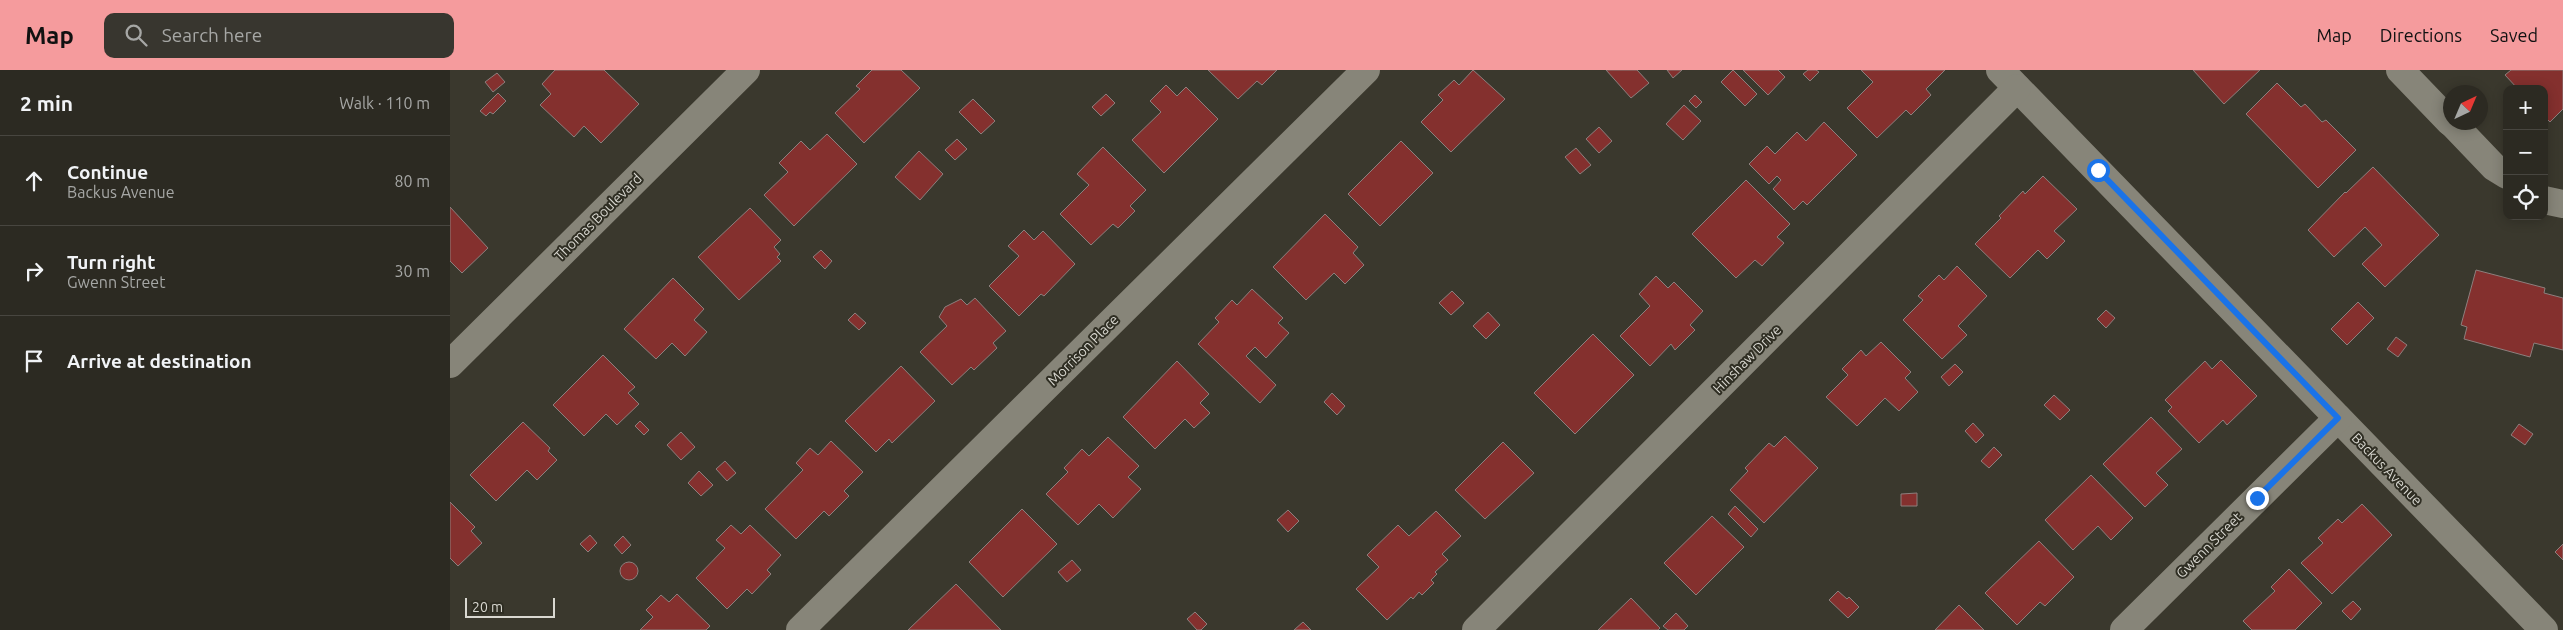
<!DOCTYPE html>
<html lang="en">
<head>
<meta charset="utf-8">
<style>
	body { margin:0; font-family:Ubuntu,sans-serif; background:#38362f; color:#f1f3f6 }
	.controls { position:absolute; right:15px; top:15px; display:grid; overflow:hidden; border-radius:10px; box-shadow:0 2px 12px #0003 }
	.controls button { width:45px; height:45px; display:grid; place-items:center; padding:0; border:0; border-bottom:1px solid #484640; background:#2c2a22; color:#f1f3f6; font:25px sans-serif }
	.compass { position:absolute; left:1993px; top:15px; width:45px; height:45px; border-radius:50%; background:#2c2a22; box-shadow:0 2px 12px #0003; rotate:44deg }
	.scale { position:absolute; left:15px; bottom:12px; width:90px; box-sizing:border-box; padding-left:5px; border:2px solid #d9d8d1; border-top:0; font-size:14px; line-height:18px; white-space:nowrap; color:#d9d8d1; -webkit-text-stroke:4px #2f2e23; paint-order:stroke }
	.stop { position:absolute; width:15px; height:15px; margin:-11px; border:4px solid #1a73e8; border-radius:50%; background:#fff }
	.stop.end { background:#1a73e8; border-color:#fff; box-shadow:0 1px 5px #0008 }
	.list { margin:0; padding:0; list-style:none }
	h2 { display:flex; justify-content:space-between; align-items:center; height:65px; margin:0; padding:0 20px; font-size:21px }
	h2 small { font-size:16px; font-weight:400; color:#a6a7a5 }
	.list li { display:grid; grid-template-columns:32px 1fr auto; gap:15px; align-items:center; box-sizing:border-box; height:90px; padding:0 20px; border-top:1px solid #484640 }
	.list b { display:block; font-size:19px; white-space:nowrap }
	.list p { margin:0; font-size:16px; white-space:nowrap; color:#a6a7a5 }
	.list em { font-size:16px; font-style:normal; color:#a6a7a5 }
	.icon { flex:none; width:28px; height:28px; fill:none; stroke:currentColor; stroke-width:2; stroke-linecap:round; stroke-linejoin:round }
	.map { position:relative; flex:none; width:2113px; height:560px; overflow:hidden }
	header { display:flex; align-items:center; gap:30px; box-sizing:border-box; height:70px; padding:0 25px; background:#f59b9d; color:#111 }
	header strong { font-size:24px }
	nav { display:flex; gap:28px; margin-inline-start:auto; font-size:18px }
	.search { width:350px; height:45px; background:#38362f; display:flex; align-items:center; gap:12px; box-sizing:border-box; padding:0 18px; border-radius:10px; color:#a6a7a5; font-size:19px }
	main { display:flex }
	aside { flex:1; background:#2c2a22 }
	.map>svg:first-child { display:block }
	.building { fill:#84302e; stroke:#8d7f7d }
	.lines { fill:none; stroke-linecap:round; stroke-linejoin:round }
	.minor { stroke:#878579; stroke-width:28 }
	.route { stroke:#1a73e8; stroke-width:6 }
	.labels { text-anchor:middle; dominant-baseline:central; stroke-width:4; stroke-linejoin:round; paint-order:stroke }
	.street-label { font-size:14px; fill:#d9d8d1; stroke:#2f2e23 }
</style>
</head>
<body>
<header>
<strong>Map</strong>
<div class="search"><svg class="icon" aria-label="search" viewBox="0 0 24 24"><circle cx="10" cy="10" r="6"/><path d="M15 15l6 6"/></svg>Search here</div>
<nav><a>Map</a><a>Directions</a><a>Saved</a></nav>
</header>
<main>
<aside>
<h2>2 min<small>Walk · 110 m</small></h2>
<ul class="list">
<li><svg class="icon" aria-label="ahead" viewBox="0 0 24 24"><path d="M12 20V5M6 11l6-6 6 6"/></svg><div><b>Continue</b><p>Backus Avenue</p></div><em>80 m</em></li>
<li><svg class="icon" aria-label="right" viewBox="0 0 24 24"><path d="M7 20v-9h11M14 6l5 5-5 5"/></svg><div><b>Turn right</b><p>Gwenn Street</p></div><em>30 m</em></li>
<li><svg class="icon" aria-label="arrive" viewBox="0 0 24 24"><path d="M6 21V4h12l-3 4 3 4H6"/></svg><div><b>Arrive at destination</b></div></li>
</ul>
</aside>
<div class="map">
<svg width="2113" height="560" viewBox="0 0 2113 560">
	<rect width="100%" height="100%" fill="#3a382d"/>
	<!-- building -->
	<g class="building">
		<path d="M 105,0 L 154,0 L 189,34 L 151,73 L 134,56 L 124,67 L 90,35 L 101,24 L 92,14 Z"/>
		<path d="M 422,0 L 451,0 L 470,18 L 414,73 L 385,43 L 410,19 L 406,16 Z"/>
		<path d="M 758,0 L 827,0 L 812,15 L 807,11 L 788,29 Z"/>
		<path d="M 1023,0 L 1055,29 L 1001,82 L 971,52 L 993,30 L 988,25 L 1004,10 L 1009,15 Z"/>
		<path d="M 1156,0 L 1187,0 L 1199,13 L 1181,28 Z"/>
		<path d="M 1217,0 L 1232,0 L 1223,8 Z"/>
		<path d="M 1283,0 L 1307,24 L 1295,36 L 1271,12 Z"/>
		<path d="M 1293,0 L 1328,0 L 1335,7 L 1318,25 Z"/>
		<path d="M 1358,0 L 1366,0 L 1369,2 L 1360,11 L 1353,4 Z"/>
		<path d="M 1411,0 L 1495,0 L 1476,19 L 1481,25 L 1461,45 L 1456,40 L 1427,68 L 1397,38 L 1423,12 Z"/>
		<path d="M 1743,0 L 1810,0 L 1774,34 Z"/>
		<path d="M 2061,0 L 2113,0 L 2113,39 L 2100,52 L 2094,46 L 2094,19 L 2068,19 L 2055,5 Z"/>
		<path d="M 47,3 L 55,12 L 43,22 L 35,12 Z"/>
		<path d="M 1827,13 L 1851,37 L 1855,34 L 1872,52 L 1876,50 L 1906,80 L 1868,118 L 1796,44 Z"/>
		<path d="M 716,15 L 727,26 L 736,17 L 768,49 L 714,103 L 682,70 L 711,42 L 700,31 Z"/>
		<path d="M 48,23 L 56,31 L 43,44 L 40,42 L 36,46 L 30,41 Z"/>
		<path d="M 656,24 L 665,33 L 651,46 L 642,37 Z"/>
		<path d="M 1245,25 L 1252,32 L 1246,38 L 1239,31 Z"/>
		<path d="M 523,29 L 545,51 L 531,64 L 509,42 Z"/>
		<path d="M 1234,35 L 1251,51 L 1233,70 L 1216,54 Z"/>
		<path d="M 1374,52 L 1407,85 L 1357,135 L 1353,131 L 1344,140 L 1323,119 L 1331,110 L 1327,106 L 1319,114 L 1299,94 L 1317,76 L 1325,84 L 1347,62 L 1356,71 Z"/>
		<path d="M 1149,57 L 1162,71 L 1149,83 L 1136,69 Z"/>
		<path d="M 377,64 L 407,94 L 344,156 L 314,125 L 338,102 L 329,93 L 351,71 L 360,80 Z"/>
		<path d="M 507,69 L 517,79 L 505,90 L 495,80 Z"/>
		<path d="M 951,71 L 983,103 L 930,156 L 898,124 Z"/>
		<path d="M 653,77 L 696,120 L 680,136 L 685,141 L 668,158 L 663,154 L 641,175 L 610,144 L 639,115 L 627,104 Z"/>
		<path d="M 1126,78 L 1141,95 L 1130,104 L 1115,87 Z"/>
		<path d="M 469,81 L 493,104 L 470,130 L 445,107 Z"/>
		<path d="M 1923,97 L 1989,165 L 1935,217 L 1912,194 L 1932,175 L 1915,157 L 1884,187 L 1858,160 L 1895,122 L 1896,123 Z"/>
		<path d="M 1593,106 L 1627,139 L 1604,161 L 1615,171 L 1597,189 L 1588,180 L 1560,208 L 1525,174 L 1551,148 L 1549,146 L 1573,121 L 1575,124 Z"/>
		<path d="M 1296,110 L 1340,154 L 1327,167 L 1334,173 L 1312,196 L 1305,190 L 1286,208 L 1242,164 Z"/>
		<path d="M 0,137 L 38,178 L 12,203 L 0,191 Z"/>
		<path d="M 300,138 L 331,170 L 324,177 L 330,184 L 327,187 L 331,191 L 289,230 L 248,187 Z"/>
		<path d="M 875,144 L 908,177 L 903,183 L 914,195 L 895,214 L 884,203 L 856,230 L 823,197 Z"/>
		<path d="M 574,160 L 584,170 L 593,161 L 625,194 L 594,226 L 591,224 L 569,246 L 539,216 L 569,186 L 558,176 Z"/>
		<path d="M 371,180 L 382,191 L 375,199 L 363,187 Z"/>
		<path d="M 1507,196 L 1537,226 L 1508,256 L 1517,265 L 1492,289 L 1453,250 L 1473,230 L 1468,226 L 1489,205 L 1494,210 Z"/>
		<path d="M 2026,200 L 2095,218 L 2094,223 L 2113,228 L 2113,280 L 2084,273 L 2080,287 L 2014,269 L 2017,257 L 2011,255 Z"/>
		<path d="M 1206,206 L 1218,218 L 1224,212 L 1253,241 L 1240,255 L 1245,260 L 1225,280 L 1221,274 L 1200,296 L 1170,266 L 1200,236 L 1189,224 Z"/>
		<path d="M 223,208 L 254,239 L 244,250 L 257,262 L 235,286 L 222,273 L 206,289 L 174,259 Z"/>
		<path d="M 802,219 L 833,248 L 828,253 L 839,263 L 816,288 L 805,277 L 796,286 L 826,315 L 810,333 L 748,274 L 769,252 L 765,248 L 782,230 L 787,235 Z"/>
		<path d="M 1002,221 L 1014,233 L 1001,245 L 989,233 Z"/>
		<path d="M 525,228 L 556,261 L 543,273 L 547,278 L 524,300 L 521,297 L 502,315 L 470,282 L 497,256 L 489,247 L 495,237 L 511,229 L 517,235 Z"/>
		<path d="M 1908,232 L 1924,248 L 1897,275 L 1881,259 Z"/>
		<path d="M 1656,240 L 1665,248 L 1656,258 L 1647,249 Z"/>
		<path d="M 1038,242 L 1050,255 L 1036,269 L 1023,256 Z"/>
		<path d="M 405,243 L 416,253 L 409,260 L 398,250 Z"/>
		<path d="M 1143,264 L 1184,305 L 1125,364 L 1084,323 Z"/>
		<path d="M 1946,267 L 1957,275 L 1948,287 L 1937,279 Z"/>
		<path d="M 1431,272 L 1461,302 L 1455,308 L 1468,322 L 1449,341 L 1435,328 L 1407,356 L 1376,327 L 1398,305 L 1392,299 L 1411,280 L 1416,286 Z"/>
		<path d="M 153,285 L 185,317 L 178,323 L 189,334 L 167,355 L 156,344 L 134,366 L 103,335 Z"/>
		<path d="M 1771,290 L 1807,326 L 1777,355 L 1773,350 L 1749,373 L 1718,341 L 1722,337 L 1715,330 L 1755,291 L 1762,299 Z"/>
		<path d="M 727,291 L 759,324 L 750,333 L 760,343 L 744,358 L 735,349 L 705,379 L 673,347 Z"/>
		<path d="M 1505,294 L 1513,302 L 1499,316 L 1491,307 Z"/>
		<path d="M 451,296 L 485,331 L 442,373 L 439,369 L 426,382 L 395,351 Z"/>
		<path d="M 882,323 L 895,336 L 887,345 L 874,332 Z"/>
		<path d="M 1604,325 L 1620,340 L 1610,350 L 1594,335 Z"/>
		<path d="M 1701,347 L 1732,379 L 1706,403 L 1718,415 L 1695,437 L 1653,394 Z"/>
		<path d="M 190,351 L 199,360 L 194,365 L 185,356 Z"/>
		<path d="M 73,352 L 100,378 L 98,381 L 107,390 L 87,410 L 77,400 L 46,431 L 20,405 Z"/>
		<path d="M 1523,353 L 1534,365 L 1526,373 L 1515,361 Z"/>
		<path d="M 2069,354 L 2083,364 L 2075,375 L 2061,365 Z"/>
		<path d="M 231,362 L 245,377 L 231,390 L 217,375 Z"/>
		<path d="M 1335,366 L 1368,398 L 1314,453 L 1280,420 L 1298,401 L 1295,398 L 1319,373 L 1324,377 Z"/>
		<path d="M 658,367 L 689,396 L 678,407 L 691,419 L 663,448 L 649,434 L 628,455 L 596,424 L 618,402 L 614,398 L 632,379 L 639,386 Z"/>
		<path d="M 381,371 L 413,402 L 394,421 L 399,426 L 379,446 L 374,441 L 346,469 L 315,439 L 353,400 L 346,393 L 360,378 L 368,385 Z"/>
		<path d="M 1053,372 L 1084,403 L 1035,449 L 1005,420 Z"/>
		<path d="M 1544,377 L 1552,385 L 1539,398 L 1531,391 Z"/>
		<path d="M 275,391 L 286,403 L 277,411 L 266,399 Z"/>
		<path d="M 249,401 L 263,415 L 251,426 L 238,413 Z"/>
		<path d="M 1641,405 L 1683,448 L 1661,470 L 1648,456 L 1623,480 L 1595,450 Z"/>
		<path d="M 1467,423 L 1467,436 L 1451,436 L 1451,424 Z"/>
		<path d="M 0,432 L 25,457 L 21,461 L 32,473 L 8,496 L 0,488 Z"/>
		<path d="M 1912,434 L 1942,465 L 1882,524 L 1851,493 L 1873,473 L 1868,468 L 1888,449 L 1892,453 Z"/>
		<path d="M 1285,436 L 1308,459 L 1301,467 L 1278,444 Z"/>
		<path d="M 572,439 L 607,474 L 553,527 L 519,492 Z"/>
		<path d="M 838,440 L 849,451 L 838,462 L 827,450 Z"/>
		<path d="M 986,441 L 1011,466 L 992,484 L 998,490 L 985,502 L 987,504 L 981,510 L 984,513 L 972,525 L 969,522 L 963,529 L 961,527 L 937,550 L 906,519 L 929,497 L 917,485 L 948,455 L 959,466 Z"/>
		<path d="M 1262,446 L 1294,477 L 1246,525 L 1214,493 Z"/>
		<path d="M 281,455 L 291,464 L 300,455 L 331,485 L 317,500 L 321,504 L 302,524 L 297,519 L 277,539 L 246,508 L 275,478 L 266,470 Z"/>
		<path d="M 140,465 L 147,473 L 138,482 L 130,474 Z"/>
		<path d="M 173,466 L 181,475 L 172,484 L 164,475 Z"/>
		<path d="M 1589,471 L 1624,507 L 1595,536 L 1590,532 L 1567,555 L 1535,523 Z"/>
		<path d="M 2113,474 L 2113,490 L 2105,482 Z"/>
		<path d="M 622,490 L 631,500 L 617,512 L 608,502 Z"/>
		<circle cx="179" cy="501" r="9"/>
		<path d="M 1839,499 L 1872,533 L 1845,560 L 1802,560 L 1793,551 L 1825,521 L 1821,517 Z"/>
		<path d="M 506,514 L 551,560 L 458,560 Z"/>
		<path d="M 1388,521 L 1397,529 L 1399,527 L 1409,537 L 1398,548 L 1379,530 Z"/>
		<path d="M 227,524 L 260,556 L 256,560 L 190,560 L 203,547 L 196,540 L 211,525 L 219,532 Z"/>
		<path d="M 1181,528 L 1210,558 L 1208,560 L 1148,560 Z"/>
		<path d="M 1903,531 L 1911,539 L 1901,550 L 1892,541 Z"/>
		<path d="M 1509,535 L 1534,560 L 1485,560 Z"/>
		<path d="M 745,542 L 757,554 L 751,560 L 747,560 L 737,549 Z"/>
		<path d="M 1226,543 L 1238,556 L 1234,560 L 1218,560 L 1213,556 Z"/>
		<path d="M 853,552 L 861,560 L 844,560 Z"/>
	</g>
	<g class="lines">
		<!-- minor -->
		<g class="minor">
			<path d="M 1550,0 L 2094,560"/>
			<path d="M 1950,0 L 2000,52"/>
			<path d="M 2001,52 L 2044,97 L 2057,105"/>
			<path d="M 2094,130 L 2113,134"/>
			<path d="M 0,294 L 296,0"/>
			<path d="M 350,560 L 916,0"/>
			<path d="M 1026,560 L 1567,18"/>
			<path d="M 1674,560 L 1888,348"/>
		</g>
	</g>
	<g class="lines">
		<!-- route -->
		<path class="route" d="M 1648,100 L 1888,348 L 1807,428"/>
	</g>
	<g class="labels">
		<!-- street labels -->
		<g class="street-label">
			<text transform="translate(148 147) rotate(-45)">Thomas Boulevard</text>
			<text transform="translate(633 280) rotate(-45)">Morrison Place</text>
			<text transform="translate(1297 289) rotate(-45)">Hinshaw Drive</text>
			<text transform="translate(1937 399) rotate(46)">Backus Avenue</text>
			<text transform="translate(1759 475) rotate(-45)">Gwenn Street</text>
		</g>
	</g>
</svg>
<div class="controls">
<button>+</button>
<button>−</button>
<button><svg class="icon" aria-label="locate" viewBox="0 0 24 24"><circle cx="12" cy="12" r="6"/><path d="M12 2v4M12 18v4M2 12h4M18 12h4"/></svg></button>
</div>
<svg class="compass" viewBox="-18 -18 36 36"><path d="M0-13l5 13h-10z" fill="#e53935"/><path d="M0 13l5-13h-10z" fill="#a6a7a5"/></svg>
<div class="scale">20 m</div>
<div class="stop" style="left:1648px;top:100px"></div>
<div class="stop end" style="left:1807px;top:428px"></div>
</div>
</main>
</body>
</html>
